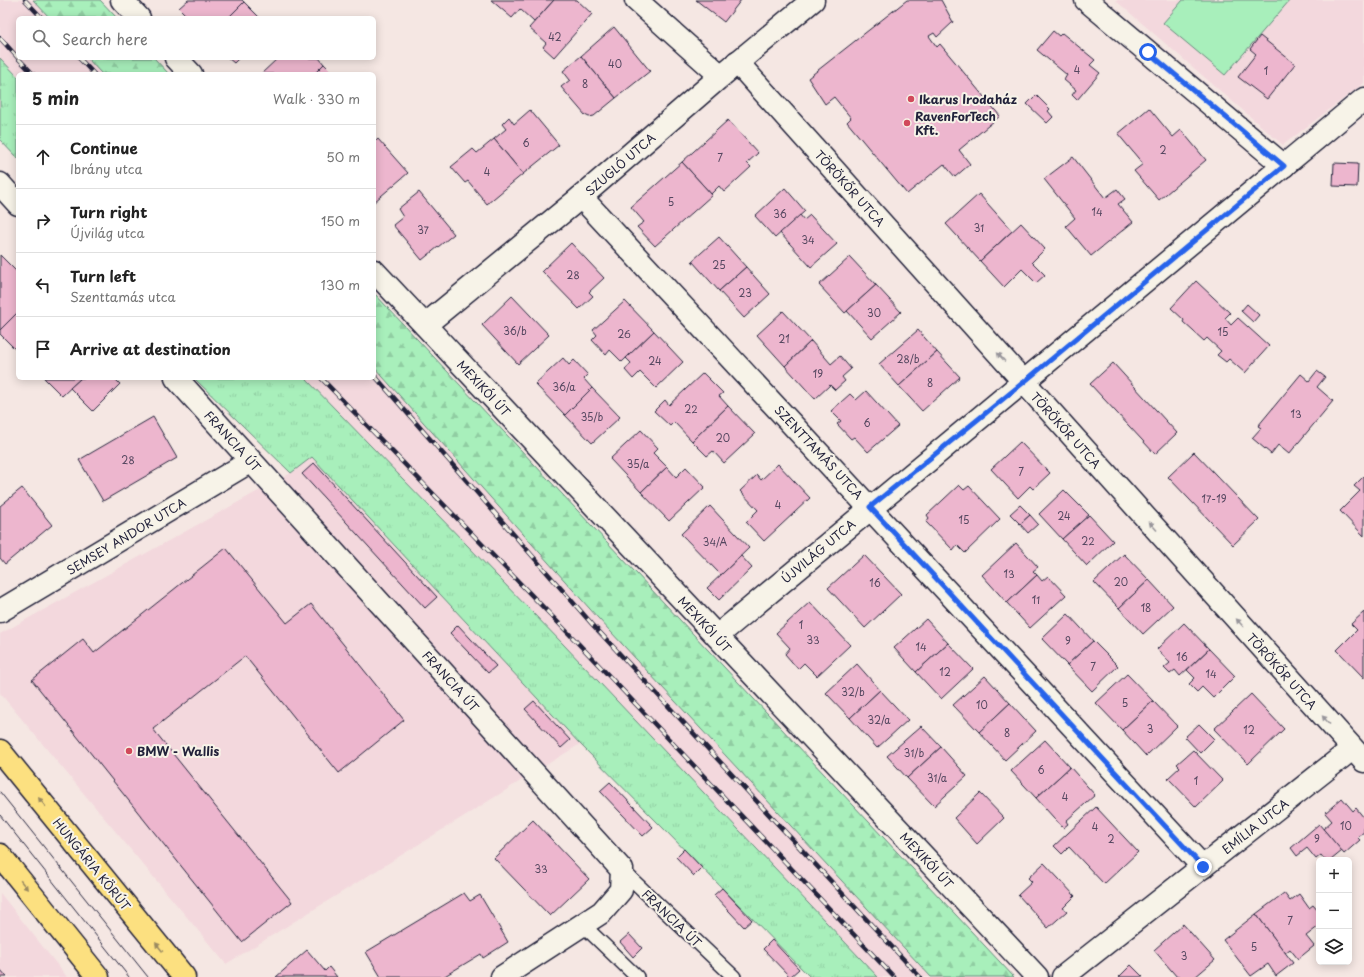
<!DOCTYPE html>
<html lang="en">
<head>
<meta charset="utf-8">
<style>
	body { margin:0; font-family:"Playpen Sans",sans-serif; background:#f6f6f6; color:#222 }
	.controls { position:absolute; right:12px; bottom:12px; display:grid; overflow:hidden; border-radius:6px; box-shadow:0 2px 10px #0003 }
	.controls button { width:36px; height:36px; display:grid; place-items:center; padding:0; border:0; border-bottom:1px solid #e0e0e0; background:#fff; color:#222; font:20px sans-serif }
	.stop { position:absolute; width:12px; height:12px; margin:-9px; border:3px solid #2563eb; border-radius:50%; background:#fff }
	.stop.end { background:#2563eb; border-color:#fff; box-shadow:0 1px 4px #0008 }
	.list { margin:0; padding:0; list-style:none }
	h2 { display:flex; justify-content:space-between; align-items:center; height:52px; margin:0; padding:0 16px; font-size:17px }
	h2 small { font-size:13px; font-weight:400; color:#767676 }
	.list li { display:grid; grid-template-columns:26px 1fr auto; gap:12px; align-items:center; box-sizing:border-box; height:64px; padding:0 16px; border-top:1px solid #e0e0e0 }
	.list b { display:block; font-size:15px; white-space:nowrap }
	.list p { margin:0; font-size:13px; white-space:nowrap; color:#767676 }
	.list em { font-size:13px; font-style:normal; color:#767676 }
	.icon { flex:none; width:22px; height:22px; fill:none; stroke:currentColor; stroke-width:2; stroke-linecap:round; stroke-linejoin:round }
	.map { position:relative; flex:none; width:1364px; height:977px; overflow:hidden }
	.search { position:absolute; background:#fff; box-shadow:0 2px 10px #0003; left:16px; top:16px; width:360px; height:44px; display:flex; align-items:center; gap:10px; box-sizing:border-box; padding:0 14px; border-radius:6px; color:#767676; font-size:15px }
	.panel { position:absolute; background:#fff; box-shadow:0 2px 10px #0003; left:16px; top:72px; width:360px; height:308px; border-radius:6px }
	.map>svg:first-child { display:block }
	.built { fill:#f3d8dd }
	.grass { fill:url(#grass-tufts); stroke:#65887b }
	.forest { fill:url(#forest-firs); stroke:#65887b }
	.park { fill:#a8efbb; stroke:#65887b }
	.building { fill:#edb6ce; stroke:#22223b }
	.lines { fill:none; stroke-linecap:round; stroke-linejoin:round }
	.lane-casing { stroke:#22223b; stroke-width:16 }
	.street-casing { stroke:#22223b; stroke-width:25 }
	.primary-casing { stroke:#22223b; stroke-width:25 }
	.lane { stroke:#f7f3e8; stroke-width:13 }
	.street { stroke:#f7f3e8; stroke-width:22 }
	.primary { stroke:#fce080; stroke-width:22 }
	.tram { stroke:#22223b; stroke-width:1 }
	.rail-casing { stroke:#22223b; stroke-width:4.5 }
	.rail { stroke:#f7f3e8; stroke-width:3; stroke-dasharray:9; stroke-linecap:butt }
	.oneway { fill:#97959a }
	.oneway2 { fill:#9a8a61 }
	.route { stroke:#2563eb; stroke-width:5 }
	.poi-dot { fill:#d1495b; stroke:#f7f3e8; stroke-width:1.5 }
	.labels { text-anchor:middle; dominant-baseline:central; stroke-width:4; stroke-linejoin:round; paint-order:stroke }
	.number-label { font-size:10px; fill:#554760 }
	.poi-label { font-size:12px; font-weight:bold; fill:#22223b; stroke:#f7f3e8; text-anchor:start }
	.street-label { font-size:12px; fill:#22223b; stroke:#f7f3e8 }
</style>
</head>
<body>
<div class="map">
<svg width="1364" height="977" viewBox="0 0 1364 977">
	<defs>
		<pattern id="grass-tufts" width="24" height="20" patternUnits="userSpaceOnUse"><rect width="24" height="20" fill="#a8efbb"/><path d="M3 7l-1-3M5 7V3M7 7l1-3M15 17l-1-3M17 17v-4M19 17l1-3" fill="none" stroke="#90cda2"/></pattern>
		<pattern id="forest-firs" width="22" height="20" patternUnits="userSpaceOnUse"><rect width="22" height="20" fill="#a8efbb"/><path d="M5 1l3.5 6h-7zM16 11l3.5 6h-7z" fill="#90cda2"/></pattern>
	</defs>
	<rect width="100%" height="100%" fill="#f5e7e3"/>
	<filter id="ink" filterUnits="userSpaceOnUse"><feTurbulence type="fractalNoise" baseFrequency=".025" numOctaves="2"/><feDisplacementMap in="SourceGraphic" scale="8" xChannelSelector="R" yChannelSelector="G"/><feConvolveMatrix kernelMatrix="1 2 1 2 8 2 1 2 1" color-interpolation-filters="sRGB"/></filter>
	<g filter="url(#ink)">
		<!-- built -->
		<g class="built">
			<path d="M 0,0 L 33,0 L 50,18 L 18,18 L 18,58 L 87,58 L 102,74 L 18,74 L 18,77 L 0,58 Z"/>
			<path d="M 1115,0 L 1364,0 L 1364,83 L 1283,145 Z"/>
			<path d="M 374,367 L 598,618 L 931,977 L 878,977 L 564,645 L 305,378 L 374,378 Z"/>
			<path d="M 312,457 L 580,744 L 226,964 L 0,693 L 0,634 L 291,473 Z"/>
			<path d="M 0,893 L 67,977 L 0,977 Z"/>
		</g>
		<!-- grass -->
		<g class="grass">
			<path d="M 0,58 L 18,77 L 18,159 L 0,140 Z"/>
			<path d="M 194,378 L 305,378 L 564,645 L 878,977 L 810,977 L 580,744 L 312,457 L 291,473 Z"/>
		</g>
		<!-- forest -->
		<g class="forest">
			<path d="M 33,0 L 100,0 L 117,18 L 50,18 Z"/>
			<path d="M 87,58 L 154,58 L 169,74 L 102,74 Z"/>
			<path d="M 374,293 L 1014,977 L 931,977 L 598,618 L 374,367 Z"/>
		</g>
		<!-- park -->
		<path class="park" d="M 1183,0 L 1290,0 L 1225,75 L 1163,23 Z"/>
		<!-- building -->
		<g class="building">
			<path d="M 188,0 L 242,0 L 244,2 L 228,18 L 189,18 L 179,8 Z"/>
			<path d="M 491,0 L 554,0 L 534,22 L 520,9 L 512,18 Z"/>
			<path d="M 554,0 L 577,0 L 592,14 L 554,57 L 543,47 L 546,43 L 529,28 Z"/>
			<path d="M 696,0 L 741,0 L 724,22 Z"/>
			<path d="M 907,0 L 941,0 L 953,22 L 937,37 L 934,33 L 929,36 L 937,47 L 940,44 L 1000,116 L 959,150 L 970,164 L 955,177 L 944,164 L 907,194 L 847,122 L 851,118 L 834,97 L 825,104 L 808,78 Z"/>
			<path d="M 244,2 L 260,18 L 228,18 Z"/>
			<path d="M 614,27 L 650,71 L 616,98 L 581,56 Z"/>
			<path d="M 1053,31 L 1059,36 L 1062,33 L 1095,60 L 1090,65 L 1100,73 L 1077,100 L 1072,95 L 1076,90 L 1064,80 L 1067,75 L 1037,50 Z"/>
			<path d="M 1260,36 L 1295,64 L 1267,99 L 1238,77 L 1256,54 L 1250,49 Z"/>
			<path d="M 581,56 L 616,98 L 594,116 L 589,117 L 585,115 L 561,87 L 570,80 L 563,71 Z"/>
			<path d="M 228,58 L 239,58 L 234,63 Z"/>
			<path d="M 278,58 L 319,58 L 324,64 L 314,74 L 261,74 Z"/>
			<path d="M 324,64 L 334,74 L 314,74 Z"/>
			<path d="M 1036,95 L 1050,109 L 1048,111 L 1053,117 L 1047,123 L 1027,104 Z"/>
			<path d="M 1149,108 L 1173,137 L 1181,130 L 1206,160 L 1159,200 L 1134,171 L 1143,164 L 1118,134 Z"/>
			<path d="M 530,110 L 559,145 L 523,174 L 494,139 L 506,129 L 502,124 L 509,117 L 514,124 Z"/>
			<path d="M 728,120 L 758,153 L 747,163 L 751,167 L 724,192 L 719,186 L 711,194 L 682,162 Z"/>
			<path d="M 378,139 L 408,173 L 374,202 L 374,143 Z"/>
			<path d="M 494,139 L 523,174 L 487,204 L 468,181 L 465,183 L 451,167 L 473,149 L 477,153 Z"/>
			<path d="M 1073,157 L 1105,198 L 1117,189 L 1125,199 L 1118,204 L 1133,222 L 1091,256 L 1066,226 L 1075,218 L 1044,179 Z"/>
			<path d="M 682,162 L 712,195 L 655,246 L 637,227 L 644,222 L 631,207 Z"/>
			<path d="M 1334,163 L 1358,164 L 1357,187 L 1333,186 Z"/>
			<path d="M 785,188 L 805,211 L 775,238 L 755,216 Z"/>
			<path d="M 419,192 L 454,234 L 422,260 L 393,225 L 403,217 L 398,209 Z"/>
			<path d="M 979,194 L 1012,231 L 980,261 L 946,224 Z"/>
			<path d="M 800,215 L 804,220 L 810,215 L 837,244 L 811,267 L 780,233 Z"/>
			<path d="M 1021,223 L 1045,249 L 1032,262 L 1045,275 L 1036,283 L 1022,269 L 1004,287 L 980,261 Z"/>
			<path d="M 719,237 L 746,267 L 719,291 L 692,261 Z"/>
			<path d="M 571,243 L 604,278 L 589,292 L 593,296 L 579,309 L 542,271 Z"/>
			<path d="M 0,255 L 18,273 L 18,312 L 0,330 Z"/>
			<path d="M 850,257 L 876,285 L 845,313 L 819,285 Z"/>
			<path d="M 746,267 L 770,294 L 744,318 L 719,291 Z"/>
			<path d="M 1196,281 L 1230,313 L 1225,318 L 1231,325 L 1238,318 L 1269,346 L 1245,373 L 1229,359 L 1226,362 L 1217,355 L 1221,351 L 1207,338 L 1204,341 L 1183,322 L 1184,320 L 1171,308 Z"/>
			<path d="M 876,285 L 901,312 L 872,338 L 847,311 Z"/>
			<path d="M 512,296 L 549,335 L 518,364 L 482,325 Z"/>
			<path d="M 625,301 L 654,331 L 622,362 L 610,350 L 606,355 L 592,340 L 597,335 L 593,330 Z"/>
			<path d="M 1247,304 L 1259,315 L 1253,322 L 1241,311 Z"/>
			<path d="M 783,311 L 811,341 L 785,366 L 757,335 Z"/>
			<path d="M 18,312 L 18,352 L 0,334 L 0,330 Z"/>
			<path d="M 918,330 L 937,352 L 899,386 L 879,364 Z"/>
			<path d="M 654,331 L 683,362 L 656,388 L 640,372 L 633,379 L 625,370 L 631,363 L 626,358 Z"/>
			<path d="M 811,341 L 831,364 L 840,356 L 851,369 L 842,377 L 845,381 L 835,390 L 830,385 L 815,399 L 785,366 Z"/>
			<path d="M 937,352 L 960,377 L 922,411 L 899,386 Z"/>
			<path d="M 563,358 L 569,365 L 574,360 L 588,375 L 584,379 L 592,388 L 565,415 L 535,384 Z"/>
			<path d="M 1113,363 L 1177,433 L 1155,454 L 1090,384 Z"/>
			<path d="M 1317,371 L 1325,377 L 1317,387 L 1333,401 L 1289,454 L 1278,445 L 1271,454 L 1252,438 L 1261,428 L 1258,426 L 1301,374 L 1309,381 Z"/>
			<path d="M 703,373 L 723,393 L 719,396 L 728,406 L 692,441 L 674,422 L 670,426 L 654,411 L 665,400 L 669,405 Z"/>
			<path d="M 44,378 L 81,378 L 62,396 Z"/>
			<path d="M 81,378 L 114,378 L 120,384 L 93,411 L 70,388 Z"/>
			<path d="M 592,388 L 620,417 L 592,443 L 565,415 Z"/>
			<path d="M 866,391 L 898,426 L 868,452 L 854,437 L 851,439 L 837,424 L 841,421 L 831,411 L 850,394 L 856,400 Z"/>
			<path d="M 728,406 L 755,434 L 724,463 L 713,451 L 707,456 L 692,441 Z"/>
			<path d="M 153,417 L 177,458 L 103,501 L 79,460 Z"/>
			<path d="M 641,430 L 658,448 L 653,453 L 667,467 L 641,492 L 610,459 Z"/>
			<path d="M 1020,442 L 1050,473 L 1033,489 L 1030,486 L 1018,498 L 991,469 Z"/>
			<path d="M 1194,452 L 1259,520 L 1233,545 L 1168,477 Z"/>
			<path d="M 314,463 L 437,597 L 425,608 L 302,474 Z"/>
			<path d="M 778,464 L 810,498 L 764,541 L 746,522 L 758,510 L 740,491 L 757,475 L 761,480 Z"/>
			<path d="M 667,467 L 676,477 L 686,467 L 705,487 L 669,521 L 641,492 Z"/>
			<path d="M 1364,476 L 1364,536 L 1340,511 L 1360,491 L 1354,486 Z"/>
			<path d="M 959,485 L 964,490 L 969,486 L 1000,519 L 965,553 L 957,545 L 953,550 L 926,522 L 929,518 L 927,515 Z"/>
			<path d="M 22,488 L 52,525 L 5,564 L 0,558 L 0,506 Z"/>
			<path d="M 1064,490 L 1089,515 L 1062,539 L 1039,514 Z"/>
			<path d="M 1020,505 L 1030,515 L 1020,524 L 1010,514 Z"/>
			<path d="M 710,506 L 749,548 L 721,575 L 681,534 Z"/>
			<path d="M 1030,515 L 1038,524 L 1028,533 L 1020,524 Z"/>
			<path d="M 1089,515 L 1113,541 L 1087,566 L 1062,539 Z"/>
			<path d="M 1016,543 L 1038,567 L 1033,571 L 1037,575 L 1007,603 L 982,575 Z"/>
			<path d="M 226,548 L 287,623 L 311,604 L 404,720 L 339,773 L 245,656 L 153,729 L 292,902 L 242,942 L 32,680 L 83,639 L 94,653 Z"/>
			<path d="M 1124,554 L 1149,580 L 1119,608 L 1094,582 Z"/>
			<path d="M 864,555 L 901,594 L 865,628 L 828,588 Z"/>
			<path d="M 741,556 L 752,568 L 719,600 L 707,588 Z"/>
			<path d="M 1037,575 L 1042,581 L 1048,576 L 1066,595 L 1030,628 L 1007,603 Z"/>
			<path d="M 1149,580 L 1173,606 L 1143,634 L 1119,608 Z"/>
			<path d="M 810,602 L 850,645 L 817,676 L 804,663 L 798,669 L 785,654 L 790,648 L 776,633 Z"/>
			<path d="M 1364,612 L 1364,678 L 1337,650 L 1357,630 L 1351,624 Z"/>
			<path d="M 1068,614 L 1093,641 L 1067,665 L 1042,639 Z"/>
			<path d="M 926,619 L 948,643 L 916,672 L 894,648 Z"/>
			<path d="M 1184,623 L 1209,649 L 1180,676 L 1175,670 L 1170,674 L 1164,668 L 1170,663 L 1157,649 Z"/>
			<path d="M 458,625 L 496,666 L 488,673 L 450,633 Z"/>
			<path d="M 1093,641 L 1118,666 L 1092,691 L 1067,665 Z"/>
			<path d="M 948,643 L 973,669 L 941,699 L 916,672 Z"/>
			<path d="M 1209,649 L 1235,676 L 1213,698 L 1202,687 L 1197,692 L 1189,684 L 1195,678 L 1187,670 Z"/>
			<path d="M 857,664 L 880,690 L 850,718 L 826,693 Z"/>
			<path d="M 1127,674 L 1153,701 L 1122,730 L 1096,703 Z"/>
			<path d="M 985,676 L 1010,703 L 979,732 L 953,705 Z"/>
			<path d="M 880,690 L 908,720 L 877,748 L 850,718 Z"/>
			<path d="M 1251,694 L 1284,729 L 1248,764 L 1214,729 Z"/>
			<path d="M 534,701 L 570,740 L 561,748 L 525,709 Z"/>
			<path d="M 1153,701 L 1177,726 L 1146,756 L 1122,730 Z"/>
			<path d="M 1010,703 L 1036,731 L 1005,760 L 979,732 Z"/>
			<path d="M 1199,724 L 1214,739 L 1200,753 L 1185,737 Z"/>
			<path d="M 921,726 L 941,747 L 907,778 L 887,756 Z"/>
			<path d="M 1045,740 L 1070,767 L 1036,798 L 1011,771 Z"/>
			<path d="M 941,747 L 967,776 L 934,806 L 907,778 Z"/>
			<path d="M 1193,750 L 1223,781 L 1196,807 L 1168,778 L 1180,767 L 1177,764 Z"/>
			<path d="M 1070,767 L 1095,795 L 1066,821 L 1068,824 L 1063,828 L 1036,798 Z"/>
			<path d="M 610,782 L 653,827 L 643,836 L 600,791 Z"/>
			<path d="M 980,793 L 1004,818 L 977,844 L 954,818 Z"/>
			<path d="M 1342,798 L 1353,811 L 1356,808 L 1364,818 L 1364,832 L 1357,837 L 1360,840 L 1344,854 L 1323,829 L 1332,821 L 1325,813 Z"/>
			<path d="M 1096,807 L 1138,852 L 1104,884 L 1069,847 L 1062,854 L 1054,846 Z"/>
			<path d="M 533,820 L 589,879 L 550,916 L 494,858 Z"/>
			<path d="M 1319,824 L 1342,851 L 1331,860 L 1325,860 L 1321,855 L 1316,859 L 1307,848 L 1297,856 L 1291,848 Z"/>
			<path d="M 684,849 L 702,868 L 694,876 L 676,857 Z"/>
			<path d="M 1044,863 L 1075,896 L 1063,908 L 1067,911 L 1048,928 L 1018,895 L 1032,882 L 1028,878 Z"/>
			<path d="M 722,888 L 752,920 L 744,927 L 714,895 Z"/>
			<path d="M 464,893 L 470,901 L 480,895 L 508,942 L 483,958 L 481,954 L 443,977 L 381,977 L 366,952 Z"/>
			<path d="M 1284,893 L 1290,901 L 1299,894 L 1309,908 L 1313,905 L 1319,912 L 1319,926 L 1306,936 L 1314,946 L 1298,959 L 1290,949 L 1285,953 L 1256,914 Z"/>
			<path d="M 1256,914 L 1293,963 L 1276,976 L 1268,964 L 1251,976 L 1223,940 Z"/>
			<path d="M 1183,924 L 1215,960 L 1195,977 L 1177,977 L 1154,950 Z"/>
			<path d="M 629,934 L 642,948 L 633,957 L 620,942 Z"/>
			<path d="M 772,940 L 799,969 L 790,977 L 763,949 Z"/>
			<path d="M 307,950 L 325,971 L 329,967 L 337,977 L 276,977 Z"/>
			<path d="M 1131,965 L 1143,977 L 1119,977 Z"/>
			<path d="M 0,969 L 7,977 L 0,977 Z"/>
		</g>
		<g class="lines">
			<!-- lane casing -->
			<g class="lane-casing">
				<g id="lane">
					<path d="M 622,870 L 734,977"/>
					<path d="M 583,925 L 637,977"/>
				</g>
			</g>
			<!-- street casing -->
			<g class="street-casing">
				<g id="street">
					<path d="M 122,0 L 139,18"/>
					<path d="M 636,0 L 721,76"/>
					<path d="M 1086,0 L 1284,166"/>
					<path d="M 176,58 L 191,74"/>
					<path d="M 737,62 L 1364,761"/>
					<path d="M 0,184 L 18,204"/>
					<path d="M 581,197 L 1203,867"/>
					<path d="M 374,271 L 1037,977"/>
					<path d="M 425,325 L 581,197 L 721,76 L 813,0"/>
					<path d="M 176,378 L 622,870 L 621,890 L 602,912 L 502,977"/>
					<path d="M 0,611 L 251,461"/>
					<path d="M 717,636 L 1364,99"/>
					<path d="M 1063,977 L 1352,749"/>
				</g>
			</g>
			<!-- primary casing -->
			<g class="primary-casing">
				<g id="primary">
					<path d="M 0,751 L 184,977"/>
					<path d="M 0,855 L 98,977"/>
				</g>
			</g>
			<!-- lane -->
			<use href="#lane" class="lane"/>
			<!-- street -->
			<use href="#street" class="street"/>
			<!-- primary -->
			<use href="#primary" class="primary"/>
			<!-- tram -->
			<g class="tram">
				<path d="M 0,792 L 148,977"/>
				<path d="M 0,815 L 129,977"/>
			</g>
			<!-- rail casing -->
			<g class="rail-casing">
				<g id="rail">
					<path d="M 25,0 L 42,18"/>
					<path d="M 0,38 L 18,58"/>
					<path d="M 18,58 L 33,74"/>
					<path d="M 79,58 L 94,74"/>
					<path d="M 374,375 L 592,624 L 920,977"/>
					<path d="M 321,378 L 575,640 L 894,977"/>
				</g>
			</g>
			<!-- rail -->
			<use href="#rail" class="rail"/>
		</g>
		<!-- one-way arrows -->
		<defs><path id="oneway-solid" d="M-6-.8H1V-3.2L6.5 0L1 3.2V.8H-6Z"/></defs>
		<g class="oneway">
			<use href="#oneway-solid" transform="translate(1001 357) rotate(-132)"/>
			<use href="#oneway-solid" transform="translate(1153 526) rotate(-132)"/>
			<use href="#oneway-solid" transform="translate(1240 623) rotate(-132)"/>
			<use href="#oneway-solid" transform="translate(1326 720) rotate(-132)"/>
		</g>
		<g class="oneway2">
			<use href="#oneway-solid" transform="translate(42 802) rotate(-129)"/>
			<use href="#oneway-solid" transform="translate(24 885) rotate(51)"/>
			<use href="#oneway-solid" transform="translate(159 947) rotate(-129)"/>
		</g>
	</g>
	<g class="lines" filter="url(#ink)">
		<!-- route -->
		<path class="route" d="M 1148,52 L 1284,166 L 1024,382 L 870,507 L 1203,867"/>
	</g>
	<!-- markers -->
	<g class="poi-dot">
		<circle cx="911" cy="99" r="4"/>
		<circle cx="907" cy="123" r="4"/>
		<circle cx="129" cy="751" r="4"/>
	</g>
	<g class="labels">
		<!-- number labels -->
		<g class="number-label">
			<text x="555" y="36">42</text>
			<text x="615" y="63">40</text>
			<text x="1077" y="69">4</text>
			<text x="1266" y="70">1</text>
			<text x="585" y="83">8</text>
			<text x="526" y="142">6</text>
			<text x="1163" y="149">2</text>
			<text x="720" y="157">7</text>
			<text x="487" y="171">4</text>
			<text x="671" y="201">5</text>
			<text x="1097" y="211">14</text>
			<text x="780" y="213">36</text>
			<text x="979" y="227">31</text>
			<text x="423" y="229">37</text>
			<text x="808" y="239">34</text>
			<text x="719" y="264">25</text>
			<text x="573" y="274">28</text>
			<text x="745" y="292">23</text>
			<text x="874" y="312">30</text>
			<text x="515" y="330">36/b</text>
			<text x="1223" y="331">15</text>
			<text x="624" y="333">26</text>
			<text x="784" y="338">21</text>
			<text x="908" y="358">28/b</text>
			<text x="655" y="360">24</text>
			<text x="818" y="373">19</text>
			<text x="930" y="382">8</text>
			<text x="564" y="386">36/a</text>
			<text x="691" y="408">22</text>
			<text x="1296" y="413">13</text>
			<text x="592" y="416">35/b</text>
			<text x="867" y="422">6</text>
			<text x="723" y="437">20</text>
			<text x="128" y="459">28</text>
			<text x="638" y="463">35/a</text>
			<text x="1021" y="471">7</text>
			<text x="1214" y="498">17-19</text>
			<text x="778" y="504">4</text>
			<text x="1064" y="515">24</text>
			<text x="964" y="519">15</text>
			<text x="1088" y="540">22</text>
			<text x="715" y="541">34/A</text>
			<text x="1009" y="573">13</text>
			<text x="1121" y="581">20</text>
			<text x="875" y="582">16</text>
			<text x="1036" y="599">11</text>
			<text x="1146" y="607">18</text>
			<text x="801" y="624">1</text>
			<text x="813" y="639">33</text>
			<text x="1068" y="640">9</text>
			<text x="921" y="646">14</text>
			<text x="1182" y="656">16</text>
			<text x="1093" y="666">7</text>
			<text x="945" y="671">12</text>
			<text x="1211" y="673">14</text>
			<text x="853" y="691">32/b</text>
			<text x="1125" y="702">5</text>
			<text x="982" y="704">10</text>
			<text x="879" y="719">32/a</text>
			<text x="1150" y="728">3</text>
			<text x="1249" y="729">12</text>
			<text x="1007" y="732">8</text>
			<text x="914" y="752">31/b</text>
			<text x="1041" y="769">6</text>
			<text x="937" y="777">31/a</text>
			<text x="1196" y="780">1</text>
			<text x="1065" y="796">4</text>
			<text x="1346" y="825">10</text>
			<text x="1095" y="826">4</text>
			<text x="1111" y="838">2</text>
			<text x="1317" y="838">9</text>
			<text x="541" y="868">33</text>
			<text x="1290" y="920">7</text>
			<text x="1254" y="946">5</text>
			<text x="1184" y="955">3</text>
		</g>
		<!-- poi labels -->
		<g class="poi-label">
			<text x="919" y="99">Ikarus Irodaház</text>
			<text x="915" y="116">RavenForTech<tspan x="915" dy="14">Kft.</tspan></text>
			<text x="137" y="751">BMW - Wallis</text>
		</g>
		<!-- street labels -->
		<g class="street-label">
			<text transform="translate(620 164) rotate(-41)">SZUGLÓ UTCA</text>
			<text transform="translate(850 188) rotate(48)">TÖRÖKŐR UTCA</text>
			<text transform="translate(484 388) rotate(47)">MEXIKÓI ÚT</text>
			<text transform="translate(1066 430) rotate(48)">TÖRÖKŐR UTCA</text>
			<text transform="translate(233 441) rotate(48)">FRANCIA ÚT</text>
			<text transform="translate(819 452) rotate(47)">SZENTTAMÁS UTCA</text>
			<text transform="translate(126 536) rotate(-31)">SEMSEY ANDOR UTCA</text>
			<text transform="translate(818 551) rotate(-40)">ÚJVILÁG UTCA</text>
			<text transform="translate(705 624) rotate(47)">MEXIKÓI ÚT</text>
			<text transform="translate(1282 671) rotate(48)">TÖRÖKŐR UTCA</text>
			<text transform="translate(451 681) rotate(48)">FRANCIA ÚT</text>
			<text transform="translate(1255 826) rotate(-38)">EMÍLIA UTCA</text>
			<text transform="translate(927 860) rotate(47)">MEXIKÓI ÚT</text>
			<text transform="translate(92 864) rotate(51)">HUNGÁRIA KÖRÚT</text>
			<text transform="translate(672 918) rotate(44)">FRANCIA ÚT</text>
		</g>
	</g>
</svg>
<div class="controls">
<button>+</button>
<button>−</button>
<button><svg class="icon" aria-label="layers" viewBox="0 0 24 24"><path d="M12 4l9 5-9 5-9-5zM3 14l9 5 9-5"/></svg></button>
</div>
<div class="stop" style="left:1148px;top:52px"></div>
<div class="stop end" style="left:1203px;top:867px"></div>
<div class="search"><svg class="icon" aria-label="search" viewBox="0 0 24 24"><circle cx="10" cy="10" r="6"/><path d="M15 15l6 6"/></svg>Search here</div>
<section class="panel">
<h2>5 min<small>Walk · 330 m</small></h2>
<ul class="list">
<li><svg class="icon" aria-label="ahead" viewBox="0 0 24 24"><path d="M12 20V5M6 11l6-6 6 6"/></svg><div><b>Continue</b><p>Ibrány utca</p></div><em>50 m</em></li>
<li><svg class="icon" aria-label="right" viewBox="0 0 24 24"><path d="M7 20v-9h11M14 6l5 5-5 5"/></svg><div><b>Turn right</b><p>Újvilág utca</p></div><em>150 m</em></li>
<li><svg class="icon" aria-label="left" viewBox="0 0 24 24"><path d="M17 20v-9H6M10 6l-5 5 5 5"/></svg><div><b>Turn left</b><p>Szenttamás utca</p></div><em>130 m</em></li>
<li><svg class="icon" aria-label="arrive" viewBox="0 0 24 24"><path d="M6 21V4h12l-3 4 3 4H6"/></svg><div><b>Arrive at destination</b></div></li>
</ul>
</section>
</div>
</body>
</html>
